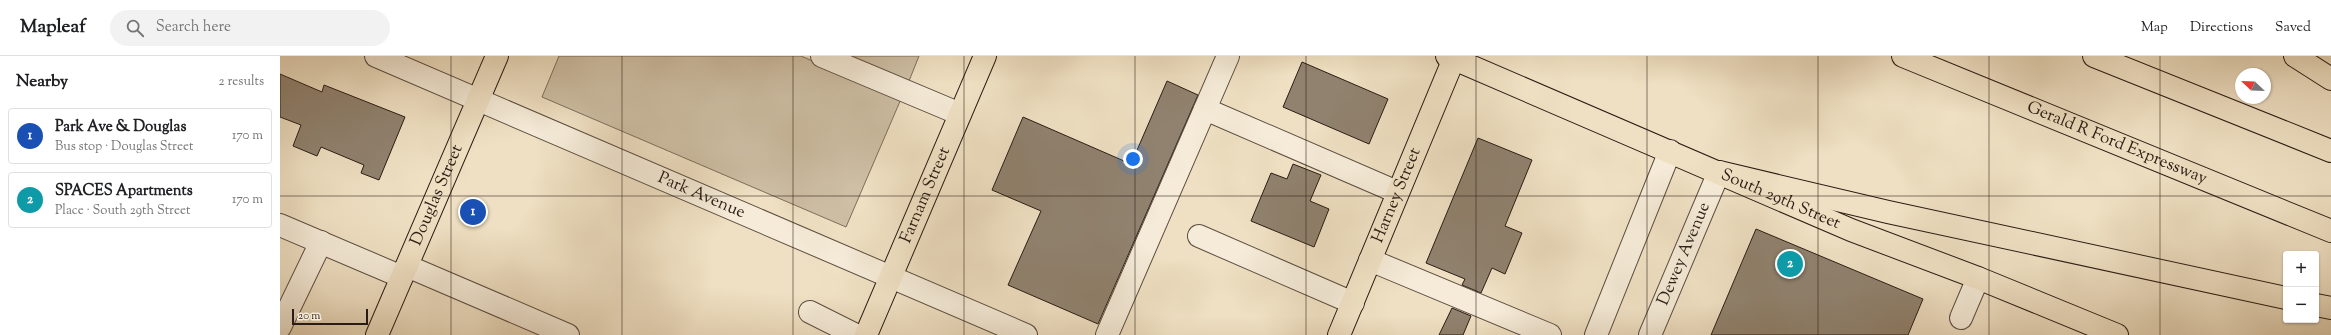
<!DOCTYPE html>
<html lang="en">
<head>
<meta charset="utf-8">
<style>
	body { margin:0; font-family:"Sorts Mill Goudy",serif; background:#f2f2f2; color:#202124 }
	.controls { position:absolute; right:12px; bottom:12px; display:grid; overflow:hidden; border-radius:4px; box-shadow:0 1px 3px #0004 }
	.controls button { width:36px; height:36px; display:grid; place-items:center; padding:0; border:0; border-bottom:1px solid #e0e0e0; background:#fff; color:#202124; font:20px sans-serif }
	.compass { position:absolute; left:1955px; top:12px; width:36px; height:36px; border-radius:50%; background:#fff; box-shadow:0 1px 3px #0004; rotate:293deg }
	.scale { position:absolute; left:12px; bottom:10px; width:76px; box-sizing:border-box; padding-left:4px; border:2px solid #2a1c14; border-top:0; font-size:11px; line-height:14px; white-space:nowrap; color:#2a1c14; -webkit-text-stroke:3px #f5ebd8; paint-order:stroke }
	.you { position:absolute; left:853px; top:103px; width:14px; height:14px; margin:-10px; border:3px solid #fff; border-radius:50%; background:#1a73e8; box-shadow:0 0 0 6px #1a73e833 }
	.badge { display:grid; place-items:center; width:26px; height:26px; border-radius:50%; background:#7c3aed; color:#fff; font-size:13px; font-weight:700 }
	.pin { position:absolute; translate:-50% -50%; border:2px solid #fff; box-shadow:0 1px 4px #0006 }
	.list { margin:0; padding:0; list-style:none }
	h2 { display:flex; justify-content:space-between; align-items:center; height:52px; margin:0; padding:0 16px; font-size:17px }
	h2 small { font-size:13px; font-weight:400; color:#757577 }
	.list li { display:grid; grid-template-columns:26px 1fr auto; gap:12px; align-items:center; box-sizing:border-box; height:56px; margin:0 8px 8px; padding:0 8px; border:1px solid #e0e0e0; border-radius:4px }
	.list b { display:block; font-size:15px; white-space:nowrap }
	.list p { margin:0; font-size:13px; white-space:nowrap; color:#757577 }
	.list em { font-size:13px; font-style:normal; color:#757577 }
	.icon { flex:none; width:22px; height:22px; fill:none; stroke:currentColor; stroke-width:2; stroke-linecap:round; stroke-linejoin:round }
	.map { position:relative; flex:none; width:2051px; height:279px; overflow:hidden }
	header { display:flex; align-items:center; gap:24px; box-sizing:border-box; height:56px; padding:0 20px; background:#fff; border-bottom:1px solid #e0e0e0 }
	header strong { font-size:19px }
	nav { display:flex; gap:22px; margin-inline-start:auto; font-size:14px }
	.search { width:280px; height:36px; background:#f2f2f2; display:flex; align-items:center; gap:10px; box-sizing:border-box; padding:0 14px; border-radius:22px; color:#757577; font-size:15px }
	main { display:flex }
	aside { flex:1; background:#fff }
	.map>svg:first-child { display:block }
	.green { fill:#cebfa5; stroke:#7c6e5c }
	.building { fill:#90826f; stroke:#2a1c14 }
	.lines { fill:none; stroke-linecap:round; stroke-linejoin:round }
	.minor-casing { stroke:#5b4d40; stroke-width:24 }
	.major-casing { stroke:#2a1c14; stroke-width:24 }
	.highway-casing { stroke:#2a1c14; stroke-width:24 }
	.minor { stroke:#f5ebd8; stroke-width:22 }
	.major { stroke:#efe0c3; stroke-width:22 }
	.highway { stroke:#efe0c3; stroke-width:22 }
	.grid { fill:none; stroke:#2a1c14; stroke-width:1; stroke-opacity:0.55 }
	.labels { text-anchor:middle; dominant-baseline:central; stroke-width:3; stroke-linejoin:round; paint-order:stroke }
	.street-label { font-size:17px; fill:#2a1c14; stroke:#f5ebd8 }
</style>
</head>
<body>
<header>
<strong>Mapleaf</strong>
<div class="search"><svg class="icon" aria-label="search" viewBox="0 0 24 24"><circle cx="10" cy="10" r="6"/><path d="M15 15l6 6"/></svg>Search here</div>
<nav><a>Map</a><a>Directions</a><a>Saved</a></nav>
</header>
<main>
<aside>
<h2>Nearby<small>2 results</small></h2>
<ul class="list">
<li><span class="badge" style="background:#1a4fb4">1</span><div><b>Park Ave &amp; Douglas</b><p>Bus stop · Douglas Street</p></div><em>170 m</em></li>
<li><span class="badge" style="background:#0f9aa8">2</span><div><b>SPACES Apartments</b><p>Place · South 29th Street</p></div><em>170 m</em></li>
</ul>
</aside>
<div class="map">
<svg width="2051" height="279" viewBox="0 0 2051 279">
	<rect width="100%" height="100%" fill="#efe0c3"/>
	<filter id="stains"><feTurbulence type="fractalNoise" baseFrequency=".005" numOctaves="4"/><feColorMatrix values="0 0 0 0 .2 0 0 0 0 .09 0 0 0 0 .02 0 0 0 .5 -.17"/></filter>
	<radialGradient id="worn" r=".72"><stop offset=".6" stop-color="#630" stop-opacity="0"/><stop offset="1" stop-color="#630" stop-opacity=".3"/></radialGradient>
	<!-- green -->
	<g class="green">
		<path d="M 279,0 L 521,0 L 621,43 L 566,171 L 262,41 Z"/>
		<path d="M 570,0 L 639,0 L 629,25 Z"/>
	</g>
	<!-- building -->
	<g class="building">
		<path d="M 1022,6 L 1108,43 L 1089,88 L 1003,51 Z"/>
		<path d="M 0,18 L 42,36 L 44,29 L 125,61 L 99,124 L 81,117 L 84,109 L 41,91 L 37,100 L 13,90 L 21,69 L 0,61 Z"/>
		<path d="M 887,25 L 918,39 L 818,268 L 728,229 L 761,155 L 712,134 L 743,61 L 851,108 Z"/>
		<path d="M 1198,82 L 1252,104 L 1225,170 L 1242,177 L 1225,218 L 1212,212 L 1201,237 L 1182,229 L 1185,223 L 1146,207 Z"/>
		<path d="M 1013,108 L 1041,119 L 1030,145 L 1049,153 L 1034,191 L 971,165 L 991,117 L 1007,123 Z"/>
		<path d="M 1476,173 L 1643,243 L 1628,279 L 1431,279 Z"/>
		<path d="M 1172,252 L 1191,260 L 1183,279 L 1159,279 Z"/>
	</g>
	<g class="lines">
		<!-- minor casing -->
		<g class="minor-casing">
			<g id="minor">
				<path id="s1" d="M 96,0 L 746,279"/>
				<path d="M 542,0 L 680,58"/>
				<path d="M 925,53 L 1117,136"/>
				<path d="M 0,169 L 122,221"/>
				<path d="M 919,180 L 1073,247"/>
				<path d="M 1090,204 L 1270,279"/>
				<path d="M 127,210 L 288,279"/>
				<path d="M 530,256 L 576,279"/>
				<path d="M 1681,262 L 1698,222"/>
				<path d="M 0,271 L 41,186"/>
				<path d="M 827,279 L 948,0"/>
				<path d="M 1316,279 L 1390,95"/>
				<path id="s2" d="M 1370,279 L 1439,116"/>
			</g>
		</g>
		<!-- major casing -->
		<g class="major-casing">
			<g id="major">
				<path id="s3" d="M 1167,0 L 1571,174 L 1698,222 L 1837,279"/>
				<path id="s4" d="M 586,279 L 705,0"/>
				<path id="s5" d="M 1059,279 L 1175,0"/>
			</g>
		</g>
		<!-- highway casing -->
		<g class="highway-casing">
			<g id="highway">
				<path id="s6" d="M 1623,0 L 2051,175"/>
				<path d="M 1814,0 L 2051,95"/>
				<path d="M 2015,0 L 2051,23"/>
				<path d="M 1439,116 L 1608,156 L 2006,242"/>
				<path d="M 2036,249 L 2051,252"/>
				<path id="s7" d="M 97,279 L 217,0"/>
			</g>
		</g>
		<!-- minor -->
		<use href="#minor" class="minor"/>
		<!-- major -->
		<use href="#major" class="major"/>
		<!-- highway -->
		<use href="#highway" class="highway"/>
	</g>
	<!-- grid -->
	<path class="grid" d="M 171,0 L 171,279M 342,0 L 342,279M 513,0 L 513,279M 684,0 L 684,279M 855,0 L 855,279M 1026,0 L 1026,279M 1196,0 L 1196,279M 1367,0 L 1367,279M 1538,0 L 1538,279M 1709,0 L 1709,279M 1880,0 L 1880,279M 0,140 L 2051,140"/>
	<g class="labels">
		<!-- street labels -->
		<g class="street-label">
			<text stroke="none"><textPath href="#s6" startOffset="231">Gerald R Ford Expressway</textPath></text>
			<text stroke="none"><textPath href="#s7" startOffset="152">Douglas Street</textPath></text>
			<text stroke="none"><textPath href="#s1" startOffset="354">Park Avenue</textPath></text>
			<text stroke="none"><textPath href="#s5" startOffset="151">Harney Street</textPath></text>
			<text stroke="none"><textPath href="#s4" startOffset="152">Farnam Street</textPath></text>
			<text stroke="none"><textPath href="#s3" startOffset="363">South 29th Street</textPath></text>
			<text stroke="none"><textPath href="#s2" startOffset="88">Dewey Avenue</textPath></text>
		</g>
	</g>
	<rect width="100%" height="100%" filter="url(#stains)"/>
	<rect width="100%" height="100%" fill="url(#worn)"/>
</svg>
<div class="controls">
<button>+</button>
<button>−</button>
</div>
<svg class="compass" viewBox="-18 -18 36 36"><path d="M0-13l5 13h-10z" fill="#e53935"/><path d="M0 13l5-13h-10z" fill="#757577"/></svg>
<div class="scale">20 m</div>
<div class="you"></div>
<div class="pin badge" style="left:193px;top:156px;background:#1a4fb4">1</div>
<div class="pin badge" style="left:1510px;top:208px;background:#0f9aa8">2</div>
</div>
</main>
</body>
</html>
